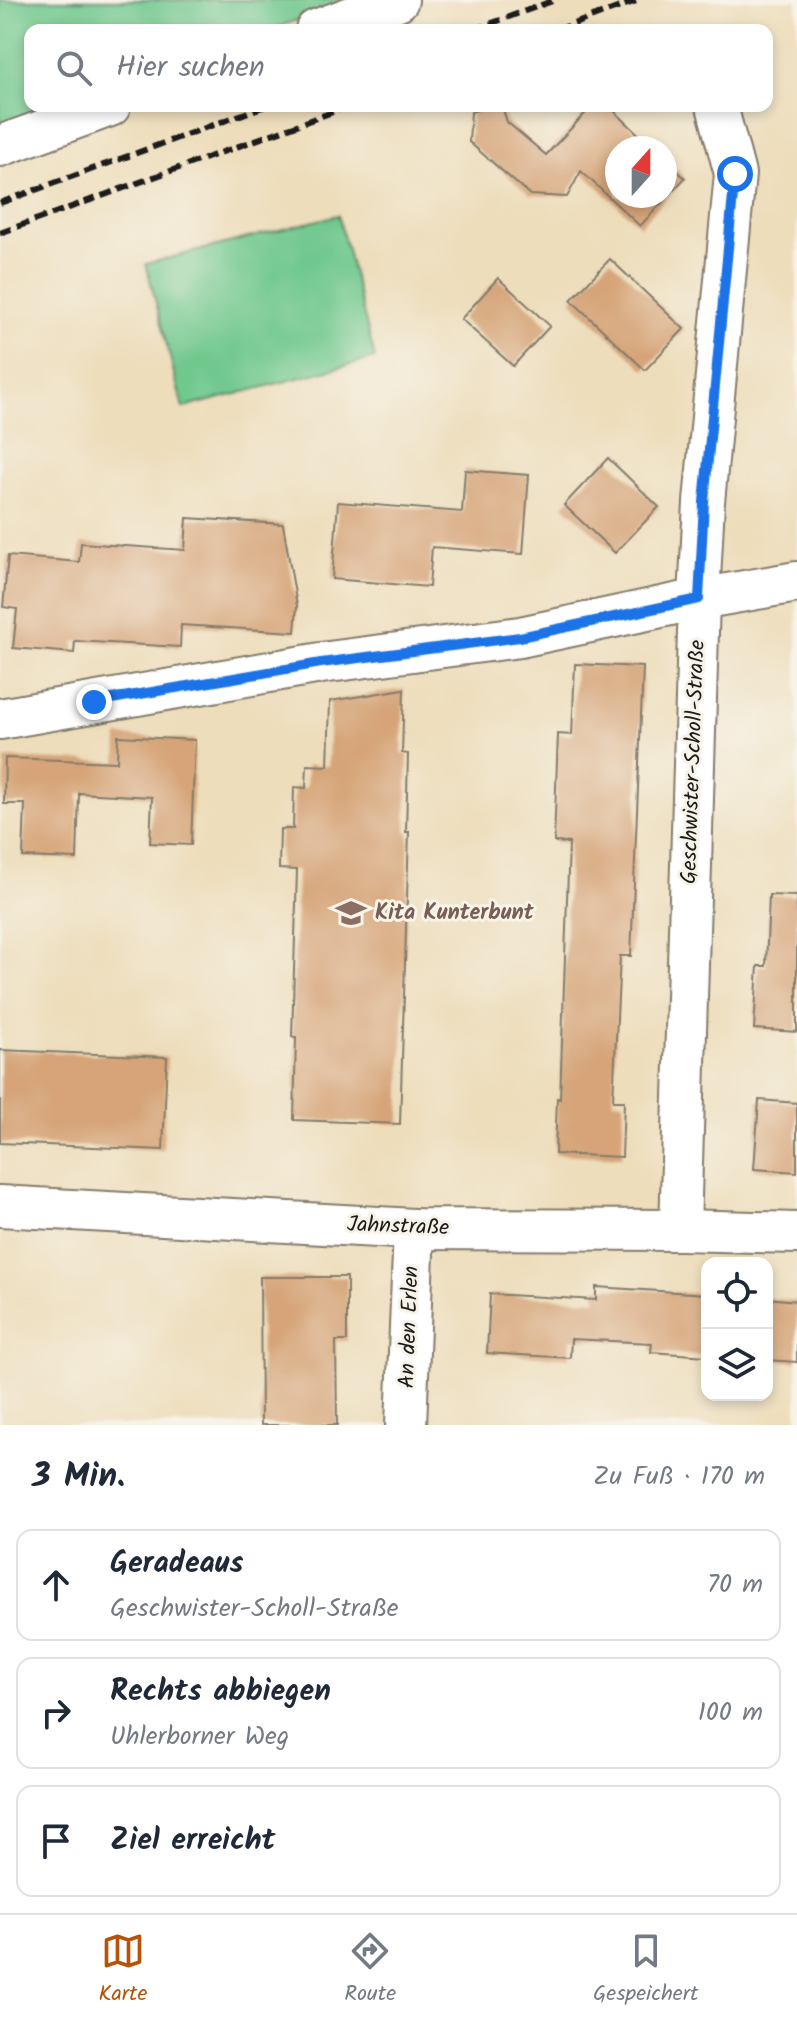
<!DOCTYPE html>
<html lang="de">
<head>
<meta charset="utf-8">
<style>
	body { margin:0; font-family:Kalam,sans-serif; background:#f6f6f7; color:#1f2937 }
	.controls { position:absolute; right:24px; bottom:24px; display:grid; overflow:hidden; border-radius:16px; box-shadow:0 4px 12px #0003 }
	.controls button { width:72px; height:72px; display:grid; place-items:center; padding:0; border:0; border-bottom:2px solid #e0e1e3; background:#fff; color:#1f2937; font:40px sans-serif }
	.compass { position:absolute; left:605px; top:136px; width:72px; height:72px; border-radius:50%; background:#fff; box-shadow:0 4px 12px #0003; rotate:21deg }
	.stop { position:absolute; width:24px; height:24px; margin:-18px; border:6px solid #1a73e8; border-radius:50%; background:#fff }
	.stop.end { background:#1a73e8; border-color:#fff; box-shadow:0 2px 8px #0008 }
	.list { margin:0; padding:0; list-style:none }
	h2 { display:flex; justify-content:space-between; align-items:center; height:104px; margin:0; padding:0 32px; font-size:34px }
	h2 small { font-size:26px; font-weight:400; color:#747a83 }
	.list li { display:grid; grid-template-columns:52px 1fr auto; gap:24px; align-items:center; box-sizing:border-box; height:112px; margin:0 16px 16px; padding:0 16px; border:2px solid #e0e1e3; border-radius:16px }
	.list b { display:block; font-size:30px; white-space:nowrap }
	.list p { margin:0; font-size:26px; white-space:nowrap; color:#747a83 }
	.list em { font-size:26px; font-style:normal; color:#747a83 }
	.icon { flex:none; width:44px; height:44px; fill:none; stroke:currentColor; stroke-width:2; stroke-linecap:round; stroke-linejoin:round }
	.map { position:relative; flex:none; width:797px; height:1425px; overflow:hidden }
	.search { position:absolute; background:#fff; box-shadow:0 4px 12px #0003; left:24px; right:24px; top:24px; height:88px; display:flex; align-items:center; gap:20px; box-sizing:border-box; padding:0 28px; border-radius:16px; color:#747a83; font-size:30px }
	.sheet { height:488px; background:#fff }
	nav { display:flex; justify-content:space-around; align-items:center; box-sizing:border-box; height:112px; border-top:2px solid #e0e1e3; background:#fff; font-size:22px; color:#747a83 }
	nav a { display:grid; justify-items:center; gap:4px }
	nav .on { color:#b45309 }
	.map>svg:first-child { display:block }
	.green { fill:#70c88d; stroke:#467254; stroke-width:2 }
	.building { fill:#d6a478 }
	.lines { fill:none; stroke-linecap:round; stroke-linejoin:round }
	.street-casing { stroke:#847c6c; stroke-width:44 }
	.street { stroke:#fff; stroke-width:40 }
	.rail { stroke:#1c1c1c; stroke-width:6; stroke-dasharray:12 6; stroke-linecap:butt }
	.route { stroke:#1a73e8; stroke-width:10 }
	.labels { text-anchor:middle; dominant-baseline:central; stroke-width:6; stroke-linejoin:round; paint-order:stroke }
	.street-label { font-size:22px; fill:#1c1c1c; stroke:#f7f3e8 }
	.education-label { font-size:22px; font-weight:bold; fill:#785e54; stroke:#f7f3e8; text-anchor:start }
</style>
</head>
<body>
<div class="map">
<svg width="797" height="1425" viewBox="0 0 797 1425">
	<rect width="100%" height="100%" fill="#f7f3e8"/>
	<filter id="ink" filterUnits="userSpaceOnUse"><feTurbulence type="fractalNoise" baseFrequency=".0125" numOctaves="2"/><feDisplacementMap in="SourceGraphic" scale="16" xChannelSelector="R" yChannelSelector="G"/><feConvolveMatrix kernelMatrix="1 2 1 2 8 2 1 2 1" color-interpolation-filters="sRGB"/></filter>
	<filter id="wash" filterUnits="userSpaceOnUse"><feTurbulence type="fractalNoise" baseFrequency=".006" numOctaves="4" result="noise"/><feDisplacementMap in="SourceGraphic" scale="32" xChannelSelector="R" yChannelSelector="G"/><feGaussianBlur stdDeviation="1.8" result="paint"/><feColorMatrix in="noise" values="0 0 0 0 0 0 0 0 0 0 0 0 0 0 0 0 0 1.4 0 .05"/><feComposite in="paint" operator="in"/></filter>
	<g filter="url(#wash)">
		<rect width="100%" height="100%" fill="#edddbb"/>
		<!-- green -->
		<g class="green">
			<path d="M 0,0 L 351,0 L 270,30 L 30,30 L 30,106 L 67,106 L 0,129 Z"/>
			<path d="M 338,215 L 375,358 L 183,408 L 146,264 Z"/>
		</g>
		<g id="blocks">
			<!-- building -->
			<g class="building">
				<path d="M 489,106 L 502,106 L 507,122 L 546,155 L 592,106 L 609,106 L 653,148 L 617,148 L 617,196 L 665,196 L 665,159 L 685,178 L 640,226 L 581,171 L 567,197 L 530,195 L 469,142 L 471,112 Z"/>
				<path d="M 610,259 L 684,329 L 645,370 L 571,300 Z"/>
				<path d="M 498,278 L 550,326 L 513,366 L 461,319 Z"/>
				<path d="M 608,458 L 659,507 L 615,553 L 564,505 Z"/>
				<path d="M 465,470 L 529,475 L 523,554 L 432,547 L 429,587 L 332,579 L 338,502 L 462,512 Z"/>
				<path d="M 187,518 L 283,524 L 297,606 L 295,632 L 181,625 L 180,647 L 75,641 L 74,653 L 13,648 L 17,609 L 3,607 L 8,556 L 79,562 L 81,543 L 185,550 Z"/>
				<path d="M 575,664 L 643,667 L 631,956 L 620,956 L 613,1101 L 624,1101 L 622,1157 L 555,1154 L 557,1098 L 560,1099 L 569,843 L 554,842 L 558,734 L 572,735 Z"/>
				<path d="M 404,689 L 402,753 L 408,754 L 406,832 L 409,832 L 400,1124 L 294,1120 L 296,1037 L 292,1037 L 297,870 L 279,869 L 280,829 L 293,829 L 294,787 L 306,788 L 307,765 L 328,766 L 330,701 Z"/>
				<path d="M 118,736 L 195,740 L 191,845 L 150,843 L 152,797 L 79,793 L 77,859 L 23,857 L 25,804 L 4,804 L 5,758 L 117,762 Z"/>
				<path d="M 769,895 L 797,896 L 797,1032 L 754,1029 L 758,966 L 766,966 Z"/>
				<path d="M 0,1050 L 167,1057 L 163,1150 L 0,1143 Z"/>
				<path d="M 759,1100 L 797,1103 L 797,1172 L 754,1169 Z"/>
				<path d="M 260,1277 L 347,1277 L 347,1341 L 336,1341 L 337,1425 L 261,1425 Z"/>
				<path d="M 596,1287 L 707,1294 L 707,1356 L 651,1352 L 652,1343 L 571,1339 L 570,1358 L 487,1353 L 490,1294 L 596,1300 Z"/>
				<path d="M 767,1298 L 797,1301 L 797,1362 L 767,1360 Z"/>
			</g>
		</g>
	</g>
	<g filter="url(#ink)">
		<use href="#blocks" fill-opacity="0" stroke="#847c6c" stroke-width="2"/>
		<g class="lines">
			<!-- street casing -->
			<g class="street-casing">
				<g id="street">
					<path d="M 316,30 L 398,0"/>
					<path d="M 0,146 L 110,106"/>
					<path d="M 0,719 L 321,663 L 520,637 L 699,599 L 797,582"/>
					<path d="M 0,1206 L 414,1229 L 680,1230 L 797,1233"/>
					<path d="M 680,1230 L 699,599 L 704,502 L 735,174 L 717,106"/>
					<path d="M 406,1425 L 414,1229"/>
				</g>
			</g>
			<!-- street -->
			<use href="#street" class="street"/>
			<!-- rail -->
			<g class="rail">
				<path d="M 473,30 L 555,0"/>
				<path d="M 557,30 L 639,0"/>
				<path d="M 0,203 L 265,106"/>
				<path d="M 0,233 L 349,106"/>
			</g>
		</g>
	</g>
	<g class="lines" filter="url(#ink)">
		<!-- route -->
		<path class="route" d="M 94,702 L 321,663 L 520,637 L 699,599 L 704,502 L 735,174"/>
	</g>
	<!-- icons -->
	<defs>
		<g id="school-bare" transform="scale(2.4)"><path d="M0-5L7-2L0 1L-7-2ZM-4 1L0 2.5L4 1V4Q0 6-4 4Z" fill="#8d6e63" stroke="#f7f3e8" stroke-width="2.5" paint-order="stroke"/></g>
	</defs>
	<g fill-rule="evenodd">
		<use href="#school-bare" x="351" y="913"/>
	</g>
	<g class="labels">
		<!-- street labels -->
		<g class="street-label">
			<text transform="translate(694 762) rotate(-88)">Geschwister-Scholl-Straße</text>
			<text transform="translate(398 1227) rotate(2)">Jahnstraße</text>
			<text transform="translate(410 1327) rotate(-88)">An den Erlen</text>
		</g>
		<!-- education labels -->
		<g class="education-label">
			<text x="375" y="913">Kita Kunterbunt</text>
		</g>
	</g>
</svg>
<div class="controls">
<button><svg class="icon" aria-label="locate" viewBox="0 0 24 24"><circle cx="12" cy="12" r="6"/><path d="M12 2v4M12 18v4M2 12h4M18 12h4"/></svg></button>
<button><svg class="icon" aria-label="layers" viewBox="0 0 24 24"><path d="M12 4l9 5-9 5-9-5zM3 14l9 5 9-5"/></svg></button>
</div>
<svg class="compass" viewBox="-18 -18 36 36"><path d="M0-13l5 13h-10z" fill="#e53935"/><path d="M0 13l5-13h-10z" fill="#747a83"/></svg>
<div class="stop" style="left:735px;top:174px"></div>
<div class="stop end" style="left:94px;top:702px"></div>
<div class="search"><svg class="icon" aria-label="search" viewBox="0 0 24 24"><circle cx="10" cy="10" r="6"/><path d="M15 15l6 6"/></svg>Hier suchen</div>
</div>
<section class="sheet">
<h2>3 Min.<small>Zu Fuß · 170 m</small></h2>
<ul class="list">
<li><svg class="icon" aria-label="ahead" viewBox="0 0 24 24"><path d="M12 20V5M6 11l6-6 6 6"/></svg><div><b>Geradeaus</b><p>Geschwister-Scholl-Straße</p></div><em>70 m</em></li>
<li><svg class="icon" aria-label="right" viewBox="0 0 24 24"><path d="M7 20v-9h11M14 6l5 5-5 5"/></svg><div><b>Rechts abbiegen</b><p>Uhlerborner Weg</p></div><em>100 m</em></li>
<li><svg class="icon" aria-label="arrive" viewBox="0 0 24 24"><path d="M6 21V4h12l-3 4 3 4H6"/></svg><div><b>Ziel erreicht</b></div></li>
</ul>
</section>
<nav>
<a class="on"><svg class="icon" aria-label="map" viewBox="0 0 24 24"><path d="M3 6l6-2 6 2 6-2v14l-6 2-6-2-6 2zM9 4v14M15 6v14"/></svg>Karte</a>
<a><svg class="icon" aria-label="directions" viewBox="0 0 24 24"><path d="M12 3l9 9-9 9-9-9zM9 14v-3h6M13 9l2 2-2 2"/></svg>Route</a>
<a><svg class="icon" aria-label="saved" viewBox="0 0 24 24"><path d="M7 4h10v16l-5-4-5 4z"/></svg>Gespeichert</a>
</nav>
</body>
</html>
